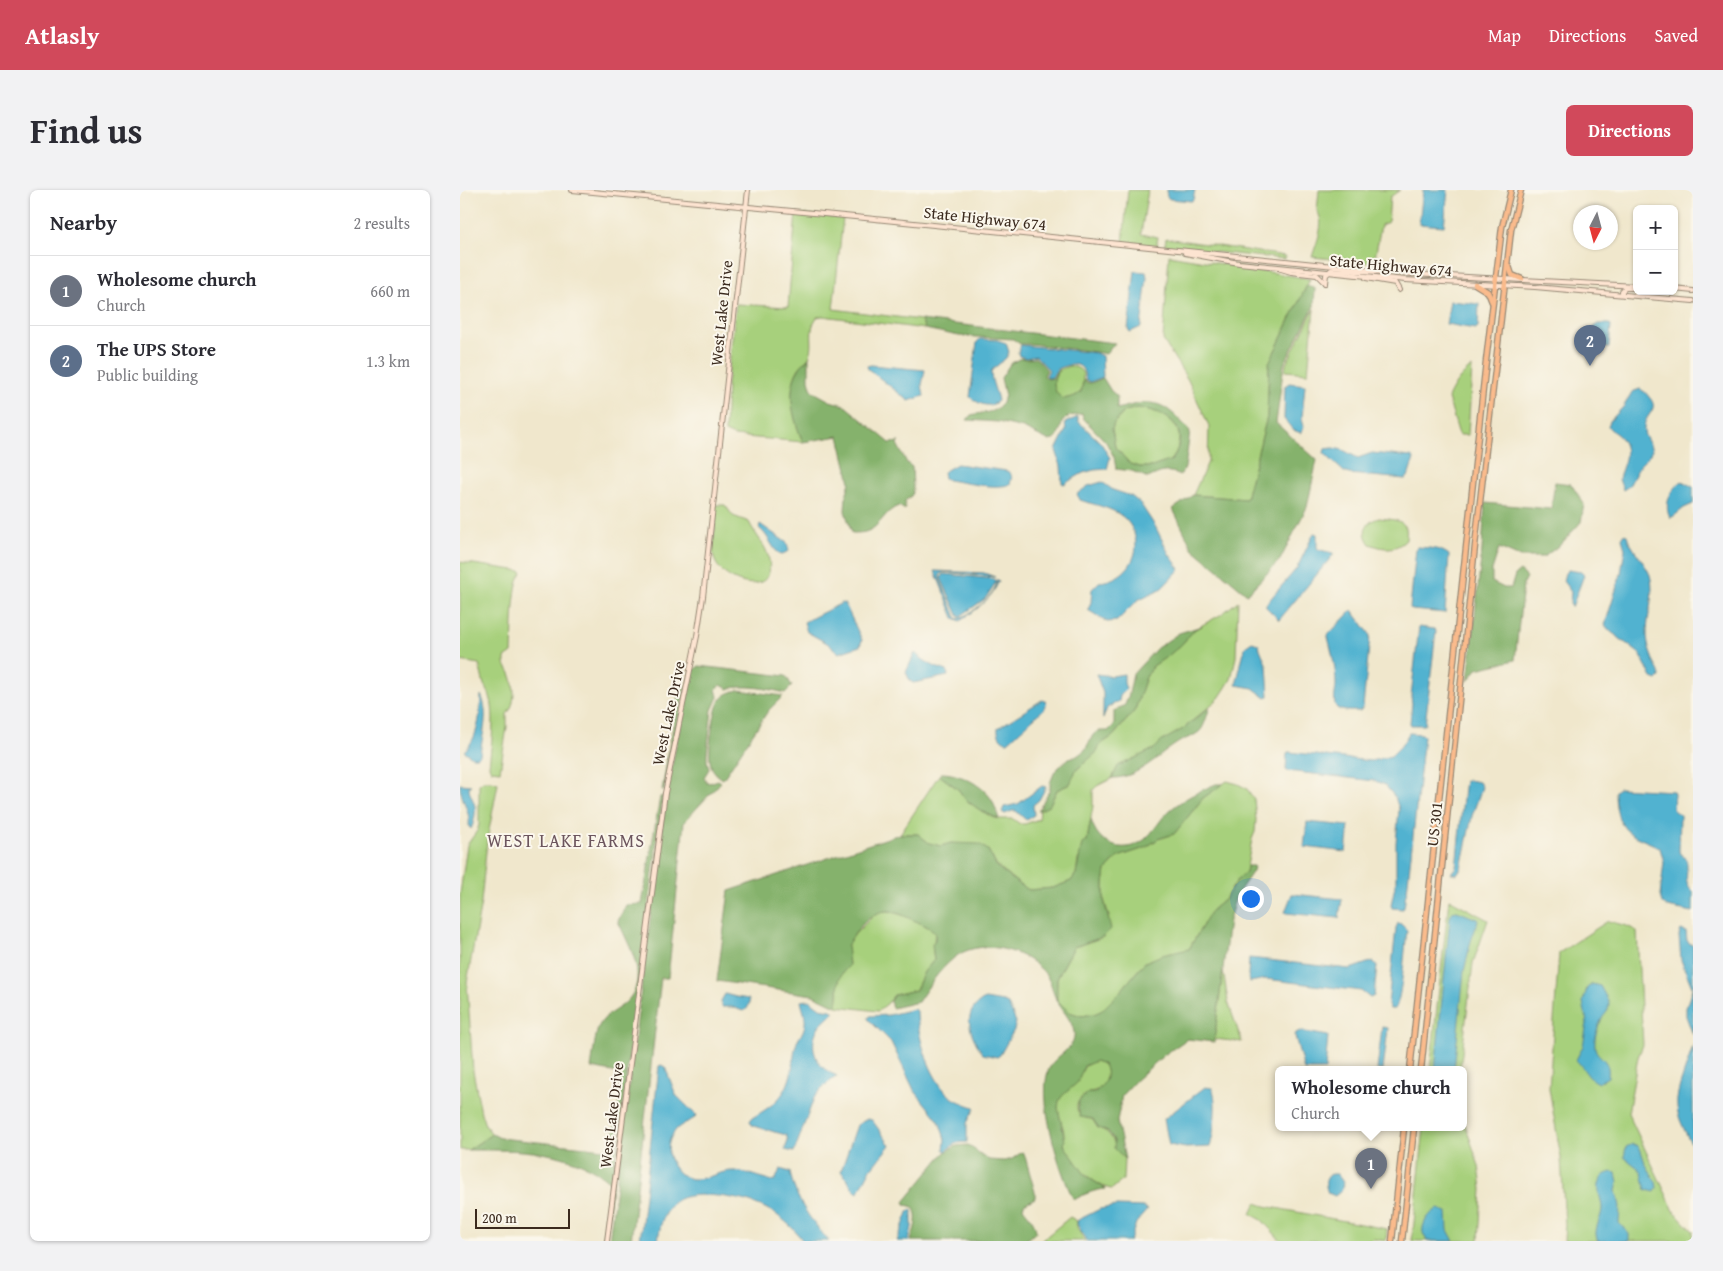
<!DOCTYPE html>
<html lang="en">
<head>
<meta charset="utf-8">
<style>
	body { margin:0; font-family:"Gentium Book Plus",serif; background:#f2f2f3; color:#2b2b33 }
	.controls { position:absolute; right:15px; top:15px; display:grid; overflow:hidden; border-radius:8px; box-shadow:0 1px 4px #0004 }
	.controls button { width:45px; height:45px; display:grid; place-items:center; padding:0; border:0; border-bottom:1px solid #e1e1e2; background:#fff; color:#2b2b33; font:25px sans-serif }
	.compass { position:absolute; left:1113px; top:15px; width:45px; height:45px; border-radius:50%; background:#fff; box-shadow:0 1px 4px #0004; rotate:186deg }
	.scale { position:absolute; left:15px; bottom:12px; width:95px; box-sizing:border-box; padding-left:5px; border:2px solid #3b2a1e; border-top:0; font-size:14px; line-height:18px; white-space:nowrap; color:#3b2a1e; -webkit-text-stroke:4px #fbf7ec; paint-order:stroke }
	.you { position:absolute; left:790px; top:708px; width:18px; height:18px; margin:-12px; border:4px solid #fff; border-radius:50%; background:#1a73e8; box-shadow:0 0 0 8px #1a73e833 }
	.badge { display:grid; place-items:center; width:32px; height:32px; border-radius:50%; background:#d1495b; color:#fff; font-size:16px; font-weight:700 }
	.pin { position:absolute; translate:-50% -41px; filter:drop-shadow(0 1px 2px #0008) }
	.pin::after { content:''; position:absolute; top:26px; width:18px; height:15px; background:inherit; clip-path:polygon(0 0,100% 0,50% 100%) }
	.popup { position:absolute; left:815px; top:876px; width:192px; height:65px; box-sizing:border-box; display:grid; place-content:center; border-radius:8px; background:#fff; filter:drop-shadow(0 1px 4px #0005); font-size:16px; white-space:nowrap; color:#7c7c81 }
	.popup b { font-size:19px; color:#2b2b33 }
	.popup::after { content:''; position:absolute; left:50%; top:100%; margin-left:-10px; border:10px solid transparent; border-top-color:#fff }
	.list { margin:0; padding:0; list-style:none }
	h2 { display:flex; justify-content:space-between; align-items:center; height:65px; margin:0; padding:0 20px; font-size:21px }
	h2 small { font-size:16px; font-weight:400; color:#7c7c81 }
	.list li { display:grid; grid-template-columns:32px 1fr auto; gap:15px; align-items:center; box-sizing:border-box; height:70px; padding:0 20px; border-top:1px solid #e1e1e2 }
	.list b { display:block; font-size:19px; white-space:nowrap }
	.list p { margin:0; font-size:16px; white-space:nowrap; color:#7c7c81 }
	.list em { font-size:16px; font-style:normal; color:#7c7c81 }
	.map { position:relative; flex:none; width:1233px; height:1051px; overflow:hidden; border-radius:8px }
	header { display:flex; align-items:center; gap:30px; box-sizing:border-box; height:70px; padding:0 25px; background:#d1495b; color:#fff }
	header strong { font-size:24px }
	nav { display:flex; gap:28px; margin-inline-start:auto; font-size:18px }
	.intro { display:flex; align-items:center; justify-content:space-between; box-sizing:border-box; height:120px; padding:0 30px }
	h1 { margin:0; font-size:35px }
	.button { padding:12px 22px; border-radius:8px; background:#d1495b; color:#fff; font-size:18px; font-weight:700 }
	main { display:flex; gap:30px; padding:0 30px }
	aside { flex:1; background:#fff; border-radius:8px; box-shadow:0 1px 4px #0004 }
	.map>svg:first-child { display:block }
	.green { fill:#a7d07c; stroke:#717d4d }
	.forest { fill:#85b26c; stroke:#606e45; fill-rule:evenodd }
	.water { fill:#51b2d0; stroke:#466e77 }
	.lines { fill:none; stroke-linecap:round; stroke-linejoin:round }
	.secondary-casing { stroke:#968875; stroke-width:6 }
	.primary-casing { stroke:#968875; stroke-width:7 }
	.secondary { stroke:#fde4d1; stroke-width:4 }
	.primary { stroke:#fabb8c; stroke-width:4.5 }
	.labels { text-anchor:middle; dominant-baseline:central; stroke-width:4; stroke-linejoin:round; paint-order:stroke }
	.street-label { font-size:16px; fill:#3b2a1e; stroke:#fbf7ec }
	.neighbourhood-label { font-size:18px; letter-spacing:1px; fill:#6c555d; stroke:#fbf7ec }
</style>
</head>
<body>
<header>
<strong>Atlasly</strong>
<nav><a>Map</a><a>Directions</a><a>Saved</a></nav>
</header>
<div class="intro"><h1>Find us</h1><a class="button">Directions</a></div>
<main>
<aside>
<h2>Nearby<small>2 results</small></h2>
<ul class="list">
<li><span class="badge" style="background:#6b7280">1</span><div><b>Wholesome church</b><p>Church</p></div><em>660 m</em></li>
<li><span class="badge" style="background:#5c6f8a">2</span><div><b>The UPS Store</b><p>Public building</p></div><em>1.3 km</em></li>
</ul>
</aside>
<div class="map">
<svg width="1233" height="1051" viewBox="0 0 1233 1051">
	<rect width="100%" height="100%" fill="#fbf7ec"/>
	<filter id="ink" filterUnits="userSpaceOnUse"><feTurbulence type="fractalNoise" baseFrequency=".02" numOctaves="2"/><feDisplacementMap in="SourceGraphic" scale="10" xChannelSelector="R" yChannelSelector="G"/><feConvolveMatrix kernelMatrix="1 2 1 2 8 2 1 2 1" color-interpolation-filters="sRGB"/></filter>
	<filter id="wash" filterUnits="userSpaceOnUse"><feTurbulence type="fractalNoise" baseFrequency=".0096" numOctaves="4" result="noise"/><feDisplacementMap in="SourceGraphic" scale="20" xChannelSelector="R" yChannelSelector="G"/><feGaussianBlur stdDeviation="1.12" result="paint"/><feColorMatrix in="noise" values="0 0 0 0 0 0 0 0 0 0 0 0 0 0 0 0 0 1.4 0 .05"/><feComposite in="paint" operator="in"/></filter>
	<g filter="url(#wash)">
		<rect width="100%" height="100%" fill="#f0e7cc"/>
		<!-- green -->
		<g class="green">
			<path d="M 668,0 L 688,0 L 681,44 L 698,47 L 697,53 L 699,57 L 663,53 Z"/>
			<path d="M 859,0 L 940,0 L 930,7 L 928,32 L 921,35 L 914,73 L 852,67 C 856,54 866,33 857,21 Z"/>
			<path d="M 336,23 L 383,28 L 373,119 L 461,130 L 465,139 L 363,126 L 357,127 C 347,141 355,152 350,165 C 348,171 341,174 338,180 C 326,202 334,231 343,252 L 274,246 L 265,242 L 267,195 L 276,114 L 328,117 Z"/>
			<path d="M 706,48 L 825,66 L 825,69 L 703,57 L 705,54 Z"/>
			<path d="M 709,65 L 850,89 L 809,173 L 807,227 L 786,309 L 733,305 L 748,272 L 749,236 L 728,190 L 703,150 Z"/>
			<path d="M 854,119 L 848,183 L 825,181 L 826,174 Z"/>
			<path d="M 609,176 C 628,178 623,188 621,202 L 615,206 L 604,209 C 594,205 590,190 598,181 C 601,178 605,178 609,176 Z"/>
			<path d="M 1012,177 L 1008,245 L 999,245 L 988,208 C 994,195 1000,186 1012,177 Z"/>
			<path d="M 678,218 C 709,222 731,238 712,270 L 692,277 L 680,277 L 670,274 L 655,257 L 652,239 L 654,233 L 665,221 Z"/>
			<path d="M 254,315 L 265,315 L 273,326 L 289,332 C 295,345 307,356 309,370 C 316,407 267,395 256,373 C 250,362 254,350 255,338 C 255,331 255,323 254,315 Z"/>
			<path d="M 919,328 C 927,329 943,329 946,338 C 947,341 946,347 946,350 C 935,361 923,359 910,354 C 901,342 905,332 919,328 Z"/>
			<path d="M 0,372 L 61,381 L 62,383 C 52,392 53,448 52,463 L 45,468 C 44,478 48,477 51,486 C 55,497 56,514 47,524 L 47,537 L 40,581 L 31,580 L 29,576 C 31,555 39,512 24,495 L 19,474 L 0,471 Z"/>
			<path d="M 778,411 L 776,467 L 771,489 L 765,499 L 759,508 L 723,539 L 703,551 L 694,559 L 659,576 L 653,588 L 637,596 L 633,600 L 633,616 L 627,651 L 618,670 L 616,684 L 611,691 L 593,698 L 569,700 L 559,694 L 537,676 L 528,660 L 491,653 L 481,656 L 469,653 L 458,644 L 440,644 L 479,585 L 498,599 L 506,610 L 530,626 L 538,629 L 553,629 L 560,634 L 565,634 L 579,629 L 580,620 L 589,616 L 597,600 L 610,594 L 616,580 L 629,569 L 641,554 L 653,546 L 670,526 L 675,520 L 686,487 L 693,476 L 721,455 L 735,439 L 762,424 Z"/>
			<path d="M 23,591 L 32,591 L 38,593 L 27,651 L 21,712 L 7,793 L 13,881 L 21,923 L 25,935 L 32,944 L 8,960 L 0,960 L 0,704 L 7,655 L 17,641 L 19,635 L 19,594 Z"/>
			<path d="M 767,591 L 778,594 L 787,599 L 794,609 L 796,630 L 795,642 L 792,649 L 786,682 L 778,689 L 765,709 L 751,721 L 729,759 L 685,772 L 659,803 L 641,821 L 634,824 L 622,826 L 608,822 L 596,810 L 597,788 L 614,757 L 643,747 L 649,726 L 644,710 L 644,694 L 646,680 L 658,667 L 685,658 L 698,649 L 714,644 L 743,608 Z"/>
			<path d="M 989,709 L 1028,730 L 1013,773 L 1000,880 L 970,880 Z"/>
			<path d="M 428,721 C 445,725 462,732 475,742 L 473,762 L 474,770 L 464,782 L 456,800 L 434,805 L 428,813 L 418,821 L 376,816 C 382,799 372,791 389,775 L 387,756 L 395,744 L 417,722 Z"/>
			<path d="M 1148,731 L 1167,736 L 1177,741 L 1183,855 L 1178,867 L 1168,923 L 1214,1021 L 1233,1041 L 1233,1051 L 1104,1051 L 1105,1034 L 1101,968 L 1089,898 L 1099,763 Z"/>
			<path d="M 763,780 L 768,812 L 782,852 L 754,849 Z"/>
			<path d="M 636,871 L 645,875 C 650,888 642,902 628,902 C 625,905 620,908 618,912 C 614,923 623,929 632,929 L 638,938 C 656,944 652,956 664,969 L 663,990 L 652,999 C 637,998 609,972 605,957 C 603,952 605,945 603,938 C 601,930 596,921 598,912 C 601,904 611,899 616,892 C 623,881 621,875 636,871 Z"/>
			<path d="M 1004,931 L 1019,976 L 1022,999 L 1019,1051 L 952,1051 L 964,938 L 1004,938 Z"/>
			<path d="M 796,1013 L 805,1016 L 927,1039 L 926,1051 L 914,1049 L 910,1051 L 821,1051 L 802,1030 L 791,1024 Z"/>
			<path d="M 610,1027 L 617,1031 C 615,1038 622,1045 625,1051 L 581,1051 Z"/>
		</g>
		<!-- forest -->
		<g class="forest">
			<path d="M 847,95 L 855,98 L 854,116 L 824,174 L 816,233 L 857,270 L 847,317 L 820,370 L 787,404 L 732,358 L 713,319 L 733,305 L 786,309 L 807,227 L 809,173 Z"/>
			<path d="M 461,130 L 655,153 L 646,164 L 636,162 L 572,154 L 560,154 L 553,149 L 499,146 L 465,139 Z"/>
			<path d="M 349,168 L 349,190 L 352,201 L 370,211 L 384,215 L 430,253 L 439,252 L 437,254 L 447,273 L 452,277 L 453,298 L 452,305 L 445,311 L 445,320 L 439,316 C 425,320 421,336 408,341 C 404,343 397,343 392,343 L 385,321 L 386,306 L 390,292 L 379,246 L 343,252 C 334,231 325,201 339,179 C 341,175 346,171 349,168 Z"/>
			<path d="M 561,168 L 566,169 L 576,168 L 587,180 L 584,186 L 588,189 L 593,188 L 598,180 L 600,180 C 591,189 592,203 604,209 L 615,206 L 621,202 L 624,189 L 626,192 L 631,193 L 643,188 L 651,201 L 657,206 L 657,219 C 696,208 702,210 730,241 L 725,278 L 720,285 C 707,279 701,282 688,288 L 672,281 L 656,279 L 654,267 L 646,252 L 623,228 L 622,224 L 610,226 L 603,230 L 598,246 L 590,251 L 563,238 L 538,232 L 507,230 L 511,225 C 528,221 538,225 545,206 L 541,188 L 550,174 ZM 678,218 C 709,222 732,238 712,270 L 692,277 L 680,277 L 670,274 L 655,257 L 652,239 L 654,233 L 665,221 Z"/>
			<path d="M 1095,292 L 1111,294 L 1124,314 L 1121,332 L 1101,354 L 1084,367 L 1060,367 L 1039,358 L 1032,380 L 1032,392 L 1044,398 L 1051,398 L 1055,385 L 1060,381 L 1067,387 L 1063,395 L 1055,470 L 1017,479 L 1008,491 L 1022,359 L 1025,313 L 1091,319 Z"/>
			<path d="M 742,436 L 735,439 L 721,455 L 708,466 L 693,476 L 686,487 L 675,520 L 670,526 L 653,546 L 641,554 L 636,563 L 616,580 L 610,594 L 597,600 L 589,616 L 578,621 L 590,599 L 590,593 L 595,581 L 609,568 L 617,566 L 625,560 L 633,545 L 638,541 L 648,541 L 654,535 L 654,521 L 665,515 L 669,504 L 673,484 L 697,458 L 719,443 Z"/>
			<path d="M 239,476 L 326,486 L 332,496 L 325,503 C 311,499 283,494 268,499 L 261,495 L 256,499 L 258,507 L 252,520 L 247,563 L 247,571 L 249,579 L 244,587 L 246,591 L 249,593 L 258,590 L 261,592 L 224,632 L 208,788 L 201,788 L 171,1051 L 154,1049 L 152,1051 L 149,1051 L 206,605 L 231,482 Z"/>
			<path d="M 220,496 L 225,496 L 204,601 L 202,600 Z"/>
			<path d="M 278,500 L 323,506 L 308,521 L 263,589 C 256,585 251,579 250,571 C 248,559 254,517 261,509 C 265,504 271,502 278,500 Z"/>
			<path d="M 750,517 C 747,524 745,537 739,542 C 734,546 727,548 721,551 C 700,563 678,589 652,588 L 658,576 L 694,559 L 702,551 L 723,539 Z"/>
			<path d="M 481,583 C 499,583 522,594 532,610 C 535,616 537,623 539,629 L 521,621 L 506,610 L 498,599 L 479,585 Z"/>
			<path d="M 756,594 L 763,594 L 743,608 L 714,644 L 698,649 L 685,658 L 658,667 L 646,680 L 644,694 L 644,710 L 651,739 L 643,747 L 614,757 L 597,788 L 597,810 L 609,822 L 622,826 L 634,824 L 641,821 L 659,803 L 685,772 L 702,765 L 729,759 L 751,721 L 765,709 L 778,689 L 786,682 L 787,676 L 794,676 L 793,681 L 776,706 L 769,730 L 754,852 L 727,849 L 704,865 L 676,890 L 662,905 L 657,931 L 665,969 L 654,958 C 656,946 648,941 638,938 L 633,929 L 620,927 L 618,917 L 619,911 L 628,902 L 635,902 C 644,895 650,886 644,875 L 636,871 L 624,876 L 618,892 L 602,906 L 599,911 L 598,918 L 605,951 L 604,955 L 626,986 L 646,999 C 634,1000 624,1004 614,1010 C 600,984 574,901 591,875 C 598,864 616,858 614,842 C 612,829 601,820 596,809 C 591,798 590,787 581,779 C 559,758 518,748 494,768 C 478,781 469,796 458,812 L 432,818 L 430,811 L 434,805 L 456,800 L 464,782 L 474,770 L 472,754 L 475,750 L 475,742 C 468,736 460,733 451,729 C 444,726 437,722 430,721 C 411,719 395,742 387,756 L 389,776 C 372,791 382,799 376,816 L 353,805 L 257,791 L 269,701 L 440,644 L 458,644 L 469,653 L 481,656 L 491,653 L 519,654 L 528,660 L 537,677 L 559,694 L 569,700 L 593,698 L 611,691 L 616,684 L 622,654 L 627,651 L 631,629 C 637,654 662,666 684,650 C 694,642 700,629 709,621 C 723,609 739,601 756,594 Z"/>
			<path d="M 203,606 L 145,1051 L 143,1051 L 150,992 C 111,958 57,960 8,960 L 32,944 L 40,948 L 145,959 L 152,954 C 155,946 154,939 156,930 C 159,914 162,899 158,883 L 131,878 C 133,867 135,844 139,836 C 145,824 156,821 165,813 C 191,790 169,756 158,731 L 166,715 L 182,714 L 200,607 Z"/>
			<path d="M 508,955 L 529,970 L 544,971 L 552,969 L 562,962 L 564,963 L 575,1002 L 575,1008 L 564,1014 L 563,1018 C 568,1025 576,1032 576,1042 L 565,1051 L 451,1051 C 454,1040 460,1027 453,1017 L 446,1015 L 444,1012 L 484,963 L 496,956 Z"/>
		</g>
		<!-- water -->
		<g class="water">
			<path d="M 706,0 L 735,0 L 733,10 L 731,11 L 710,9 L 707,7 Z"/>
			<path d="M 963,0 L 988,0 L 984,36 L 959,34 Z"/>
			<path d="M 675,81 L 686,82 L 687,87 L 681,137 L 670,142 L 668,139 Z"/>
			<path d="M 990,111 L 1019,114 L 1018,137 L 1015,139 L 986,134 Z"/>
			<path d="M 1138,134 L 1149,134 L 1151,135 L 1149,158 L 1131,157 L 1131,155 L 1133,137 Z"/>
			<path d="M 520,149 L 537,150 L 546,153 L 549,162 L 546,168 L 531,181 C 531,192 536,200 538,211 C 529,219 519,214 510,207 L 517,152 Z"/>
			<path d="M 561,155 L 636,163 L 642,166 L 643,187 L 630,192 L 626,190 C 625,187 624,181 622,178 C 616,171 604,176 597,179 L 592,187 L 588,188 L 586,186 L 589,180 L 576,166 L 566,168 L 559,166 L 558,162 Z"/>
			<path d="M 411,175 L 465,180 L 462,195 L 464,206 L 449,211 L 408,179 L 407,176 Z"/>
			<path d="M 829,193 L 845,195 L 842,228 L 844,237 L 841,243 L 833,240 L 824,229 L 825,196 Z"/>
			<path d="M 1180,199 C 1184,201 1186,203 1189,207 C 1201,220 1184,224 1184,238 C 1183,247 1190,252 1192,260 L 1189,266 L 1180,275 L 1169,296 L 1163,300 L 1159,289 C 1162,274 1172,263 1160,247 C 1156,243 1151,241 1148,236 L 1150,231 L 1164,216 L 1172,202 Z"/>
			<path d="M 618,227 L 618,231 L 641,253 L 650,268 L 647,279 L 634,280 L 623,283 L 604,294 L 602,293 L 601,276 L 596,260 L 606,240 L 605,233 Z"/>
			<path d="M 873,258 L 883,260 L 898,268 L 912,263 L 951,267 L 954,269 L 948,287 L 945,289 L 889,284 L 884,282 L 864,263 L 865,259 Z"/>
			<path d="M 497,274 L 547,281 C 553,285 552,287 550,294 C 539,300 501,292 488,290 L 484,288 L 483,282 Z"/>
			<path d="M 1222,291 L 1233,297 L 1233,314 L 1224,318 L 1214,326 L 1210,328 C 1203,314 1211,300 1222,291 Z"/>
			<path d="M 642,292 L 653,300 L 671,306 L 680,313 L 695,336 L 709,364 L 720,379 L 702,398 L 678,410 L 657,431 L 647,432 L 628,420 L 631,412 L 632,399 L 639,392 C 664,390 682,368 674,343 C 672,337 668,331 663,327 C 651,317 634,315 620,310 L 617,304 L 628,296 Z"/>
			<path d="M 300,334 L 327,353 L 329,361 L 320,365 C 311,357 309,346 299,338 Z"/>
			<path d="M 854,343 L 857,344 L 857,358 L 860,360 L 873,363 L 873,365 L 819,430 L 806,417 L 806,414 L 837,378 Z"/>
			<path d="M 1163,344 L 1167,345 C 1169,356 1185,372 1190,385 C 1196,403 1186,427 1187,447 C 1188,455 1190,463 1193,470 C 1195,476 1200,481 1200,487 L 1197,490 L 1192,488 L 1180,464 L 1150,441 L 1145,435 L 1161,383 L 1165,359 L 1162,349 Z"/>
			<path d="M 958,357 C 968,358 981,358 989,365 L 985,423 L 952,420 L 950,418 L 956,359 Z"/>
			<path d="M 1108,380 L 1121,382 L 1124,385 L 1112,417 L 1110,414 L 1111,402 L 1103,391 L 1105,383 Z"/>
			<path d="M 475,381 L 524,383 L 535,387 L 484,382 L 480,385 L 480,389 L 496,427 L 498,429 C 513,423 537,406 537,389 L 539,391 C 531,409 516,420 500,431 L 494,428 Z"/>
			<path d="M 484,384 L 534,389 L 536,392 L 525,409 L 499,427 L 481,388 Z"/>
			<path d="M 382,413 L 385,414 L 402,450 L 400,456 L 379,463 L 367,453 L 347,442 L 344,432 Z"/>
			<path d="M 892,420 L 909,443 L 910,446 L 903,517 L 900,521 C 894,521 882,522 877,518 C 872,513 876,501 876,495 C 876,478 872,463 868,447 L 868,445 Z"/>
			<path d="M 959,437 L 974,439 L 976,441 L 965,535 L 951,535 L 950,533 L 952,513 L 951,506 Z"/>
			<path d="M 792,452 L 798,454 L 807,476 L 809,506 L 806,508 L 793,498 L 776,495 L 785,457 Z"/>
			<path d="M 455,463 C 465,472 474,477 487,481 L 488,486 L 453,493 L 450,491 L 446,482 Z"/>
			<path d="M 636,484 L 652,486 L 664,484 L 664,493 L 666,499 L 660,506 L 659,511 L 647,518 L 643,529 L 643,503 Z"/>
			<path d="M 21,505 C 30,524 22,545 20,565 L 18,567 L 12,567 L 4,561 C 19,548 20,524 21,505 Z"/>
			<path d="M 582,510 L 587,512 L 585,518 L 548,552 C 541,552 537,544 538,538 Z"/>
			<path d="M 949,543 L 962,544 L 964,546 L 947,701 C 944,706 946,714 943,719 L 932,718 L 931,715 L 936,691 L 936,653 L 939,619 L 935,607 L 925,595 L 915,591 L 827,581 L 826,580 L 827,563 L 828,562 L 911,571 L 931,566 L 941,556 Z"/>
			<path d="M 1008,590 L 1019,592 L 1022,597 L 1012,626 L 1001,678 L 997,684 L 991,683 L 996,677 L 1004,598 L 1005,591 Z"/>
			<path d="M 0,594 L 11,595 L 9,596 C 9,604 12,606 14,613 C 17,619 14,633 11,639 L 9,637 C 11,621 0,609 0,594 Z"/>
			<path d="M 582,596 L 586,597 L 579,610 L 573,615 L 574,625 L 566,630 L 556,621 L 552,621 L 545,624 L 542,622 L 544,617 L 558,614 Z"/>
			<path d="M 1159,598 L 1213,601 L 1214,604 L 1213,619 L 1220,625 L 1219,661 L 1220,664 C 1233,670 1223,684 1228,695 C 1228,697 1232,701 1233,702 L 1233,722 L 1207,717 L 1202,713 L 1200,706 L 1204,672 L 1200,658 C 1192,653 1184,651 1175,646 C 1158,638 1155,619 1155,601 Z"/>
			<path d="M 847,632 L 889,636 L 886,662 L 844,657 Z"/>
			<path d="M 832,704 L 882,709 L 879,728 L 826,723 L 825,722 Z"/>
			<path d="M 997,721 L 1017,729 L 1018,731 L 1011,751 L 1004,781 L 994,880 L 975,880 L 990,727 L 992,722 Z"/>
			<path d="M 938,733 L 941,734 L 947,740 C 945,756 942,809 935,819 L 930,819 L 928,814 L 936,738 Z"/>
			<path d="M 1221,740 L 1226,742 L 1227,751 L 1233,756 L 1233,845 L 1226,826 L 1226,817 L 1231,803 L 1232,797 L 1221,770 L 1219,746 Z"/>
			<path d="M 789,768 L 890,779 L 913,771 L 917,776 L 914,806 L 910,808 L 901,801 L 806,789 L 790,792 L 788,785 Z"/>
			<path d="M 1132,794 L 1140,796 L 1149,812 C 1149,825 1143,823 1140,833 C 1137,839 1134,849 1135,856 C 1135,868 1151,867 1148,887 L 1138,893 C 1127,889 1124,877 1116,870 L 1123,856 L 1127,833 L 1123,812 L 1127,798 Z"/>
			<path d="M 265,804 L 276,807 L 289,809 C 290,814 288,820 283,821 L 272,817 L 262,817 L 261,811 Z"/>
			<path d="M 525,809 L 543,812 L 548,814 L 556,832 L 554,840 L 540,865 L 537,867 L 523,864 C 510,845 500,822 525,809 Z"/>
			<path d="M 349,810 L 360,818 L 371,820 L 374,822 C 369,826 364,830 360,835 C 350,848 352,868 364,878 C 368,882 373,884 377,886 L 364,896 L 354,908 L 334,962 L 325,960 L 328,950 L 326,945 L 293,936 L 290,931 L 292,928 C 317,913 328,905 333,874 C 334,868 334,861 336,855 C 337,850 341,846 343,841 C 348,829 343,822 341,811 Z"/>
			<path d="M 454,819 L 457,821 C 457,846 470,888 489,905 C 496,911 505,914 514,917 L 515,918 L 507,933 L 507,952 L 496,953 L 486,961 L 484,960 L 485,949 L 479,931 L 454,900 L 431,852 L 408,829 L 410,826 L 429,825 Z"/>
			<path d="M 922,837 L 928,838 L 923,880 L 917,880 Z"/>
			<path d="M 840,841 L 868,846 L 865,880 L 844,880 L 835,846 L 836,843 Z"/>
			<path d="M 1233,855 L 1233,958 C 1228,946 1218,930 1217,917 C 1215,900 1229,873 1233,855 Z"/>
			<path d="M 201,875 L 205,877 L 216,905 L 237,926 C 231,932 221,933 215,941 C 209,948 207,957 209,966 C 211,973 214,978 219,983 C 238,998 255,980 275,981 C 287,982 301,988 313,991 L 316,989 L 320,979 L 330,982 C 335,1009 351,1031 369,1051 L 343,1051 C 320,1020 295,1010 258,1006 C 218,1002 203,1010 198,1051 L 180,1051 L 199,876 Z"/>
			<path d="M 745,897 L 752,898 C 758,908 754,946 750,957 L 726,958 L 709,955 L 704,929 Z"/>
			<path d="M 407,929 L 412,930 L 430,955 L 410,980 L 398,1003 L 394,1000 L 381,981 L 397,935 Z"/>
			<path d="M 1173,954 L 1178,956 L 1180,958 L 1185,973 L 1196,992 L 1197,998 L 1195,1002 L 1186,1000 L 1182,983 L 1178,978 L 1164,967 L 1166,957 Z"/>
			<path d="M 1152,982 L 1156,983 L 1158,992 L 1156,1001 L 1160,1016 L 1159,1033 L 1169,1044 L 1169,1051 L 1138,1051 C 1132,1040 1141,1031 1142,1019 C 1142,1010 1136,1000 1140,991 C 1142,985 1147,983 1152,982 Z"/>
			<path d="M 871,984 L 877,984 L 883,992 L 882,1000 L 875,1006 L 868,1003 C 865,995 864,989 871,984 Z"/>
			<path d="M 657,1016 L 683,1017 L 687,1020 L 676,1033 L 670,1051 L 627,1051 L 617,1034 L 618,1030 L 640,1019 Z"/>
			<path d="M 978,1019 L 987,1022 L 988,1040 L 994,1051 L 967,1051 C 966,1048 964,1046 963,1043 C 961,1034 970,1022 978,1019 Z"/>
			<path d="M 449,1020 L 452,1020 L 452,1037 L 449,1051 L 437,1051 Z"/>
		</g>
	</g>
	<g filter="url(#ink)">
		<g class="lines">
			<!-- secondary casing -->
			<g class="secondary-casing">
				<g id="secondary">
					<path d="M 112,0 L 405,28 L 952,84 L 1177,96"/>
					<path d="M 725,63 L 779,73 L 945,90 L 1075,97 L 1233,111"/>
					<path d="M 821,79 L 831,82 L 857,85 L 865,93"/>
					<path d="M 906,88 L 935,93 L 939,100"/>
					<path d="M 865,93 L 866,85 L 871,80 L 922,82"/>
					<path d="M 1214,99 L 1233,101"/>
					<path d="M 1162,104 L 1162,101 L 1165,98 L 1172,98"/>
					<path d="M 147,1051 L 205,603 L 237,446 L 243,407 L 288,0"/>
				</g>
			</g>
			<!-- primary casing -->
			<g class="primary-casing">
				<g id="primary">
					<path d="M 1049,76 L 1052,85 L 1062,89"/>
					<path d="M 1015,94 L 1028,102 L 1032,112"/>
					<path d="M 950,880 L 1026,171 L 1042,37 L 1051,0"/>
					<path d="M 961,880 L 1015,356 L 1051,40 L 1061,0"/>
					<path d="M 932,1051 L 944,938"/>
					<path d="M 942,1051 L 954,938"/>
				</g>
			</g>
			<!-- secondary -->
			<use href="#secondary" class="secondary"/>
			<!-- primary -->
			<use href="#primary" class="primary"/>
		</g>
	</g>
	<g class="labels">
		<!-- street labels -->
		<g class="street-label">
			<text transform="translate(525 28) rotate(6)">State Highway 674</text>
			<text transform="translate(931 75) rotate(5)">State Highway 674</text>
			<text transform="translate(261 123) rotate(-84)">West Lake Drive</text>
			<text transform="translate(208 523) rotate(-78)">West Lake Drive</text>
			<text transform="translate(974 634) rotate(-84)">US 301</text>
			<text transform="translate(151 925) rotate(-83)">West Lake Drive</text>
		</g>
		<!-- neighbourhood labels -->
		<g class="neighbourhood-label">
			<text x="106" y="650">WEST LAKE FARMS</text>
		</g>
	</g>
</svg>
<div class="controls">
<button>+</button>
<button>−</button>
</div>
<svg class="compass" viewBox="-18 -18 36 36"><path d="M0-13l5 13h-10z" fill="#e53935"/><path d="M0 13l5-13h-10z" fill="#7c7c81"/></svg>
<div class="scale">200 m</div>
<div class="you"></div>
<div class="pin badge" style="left:911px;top:999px;background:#6b7280">1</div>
<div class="popup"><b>Wholesome church</b>Church</div>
<div class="pin badge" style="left:1130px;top:176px;background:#5c6f8a">2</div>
</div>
</main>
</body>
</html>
